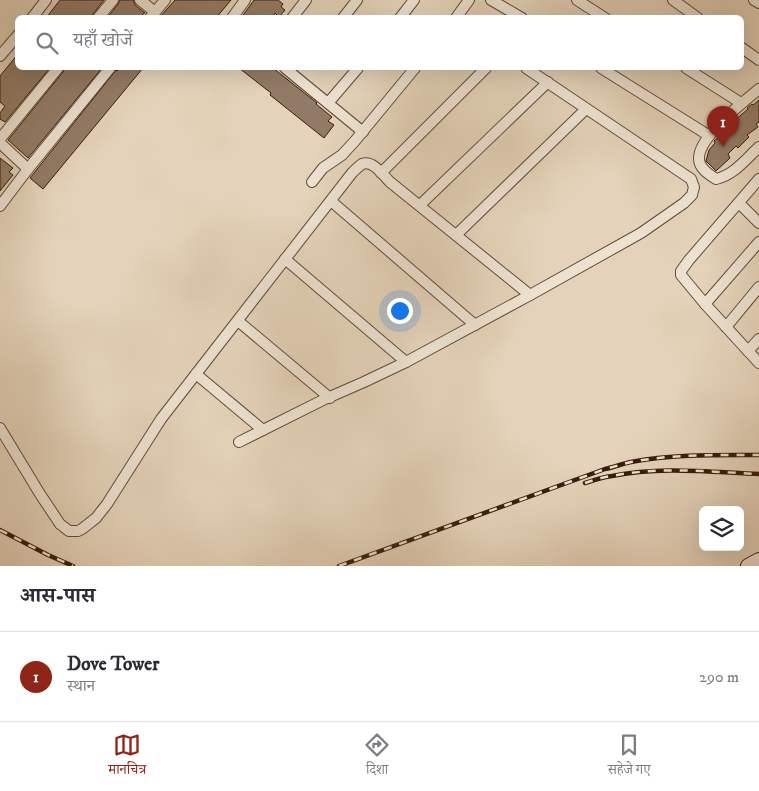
<!DOCTYPE html>
<html lang="hi">
<head>
<meta charset="utf-8">
<style>
	body { margin:0; font-family:"IM FELL DW Pica","Noto Serif Devanagari",serif; background:#f7f7f7; color:#2b2b33 }
	.controls { position:absolute; right:15px; bottom:15px; display:grid; overflow:hidden; border-radius:8px; box-shadow:0 5px 20px #0002 }
	.controls button { width:45px; height:45px; display:grid; place-items:center; padding:0; border:0; border-bottom:1px solid #e1e1e2; background:#fff; color:#2b2b33; font:25px sans-serif }
	.you { position:absolute; left:399px; top:310px; width:18px; height:18px; margin:-12px; border:4px solid #fff; border-radius:50%; background:#1a73e8; box-shadow:0 0 0 8px #1a73e833 }
	.badge { display:grid; place-items:center; width:32px; height:32px; border-radius:50%; background:#8f2418; color:#fff; font-size:16px; font-weight:700 }
	.pin { position:absolute; translate:-50% -41px; filter:drop-shadow(0 1px 2px #0008) }
	.pin::after { content:''; position:absolute; top:26px; width:18px; height:15px; background:inherit; clip-path:polygon(0 0,100% 0,50% 100%) }
	.list { margin:0; padding:0; list-style:none }
	h2 { display:flex; justify-content:space-between; align-items:center; height:65px; margin:0; padding:0 20px; font-size:21px }
	h2 small { font-size:16px; font-weight:400; color:#7c7c81 }
	.list li { display:grid; grid-template-columns:32px 1fr auto; gap:15px; align-items:center; box-sizing:border-box; height:90px; padding:0 20px; border-top:1px solid #e1e1e2 }
	.list b { display:block; font-size:19px; white-space:nowrap }
	.list p { margin:0; font-size:16px; white-space:nowrap; color:#7c7c81 }
	.list em { font-size:16px; font-style:normal; color:#7c7c81 }
	.icon { flex:none; width:28px; height:28px; fill:none; stroke:currentColor; stroke-width:2; stroke-linecap:round; stroke-linejoin:round }
	.map { position:relative; flex:none; width:759px; height:566px; overflow:hidden }
	.search { position:absolute; background:#fff; box-shadow:0 5px 20px #0002; left:15px; right:15px; top:15px; height:55px; display:flex; align-items:center; gap:12px; box-sizing:border-box; padding:0 18px; border-radius:8px; color:#7c7c81; font-size:19px }
	.sheet { height:155px; background:#fff }
	nav { display:flex; justify-content:space-around; align-items:center; box-sizing:border-box; height:70px; border-top:1px solid #e1e1e2; background:#fff; font-size:14px; color:#7c7c81 }
	nav a { display:grid; justify-items:center; gap:2px }
	nav .on { color:#8f2418 }
	.map>svg:first-child { display:block }
	.building { fill:#927b66; stroke:#3a1c0b }
	.lines { fill:none; stroke-linecap:round; stroke-linejoin:round }
	.street-casing { stroke:#644a37; stroke-width:12 }
	.secondary-casing { stroke:#3a1c0b; stroke-width:16 }
	.street { stroke:#ede2d2; stroke-width:10 }
	.secondary { stroke:#ede2d2; stroke-width:14 }
	.rail-casing { stroke:#3a1c0b; stroke-width:4.5 }
	.rail { stroke:#ede2d2; stroke-width:2.5; stroke-dasharray:8; stroke-linecap:butt }
</style>
</head>
<body>
<div class="map">
<svg width="759" height="566" viewBox="0 0 759 566">
	<rect width="100%" height="100%" fill="#e4d3ba"/>
	<filter id="stains"><feTurbulence type="fractalNoise" baseFrequency=".004" numOctaves="4"/><feColorMatrix values="0 0 0 0 .2 0 0 0 0 .09 0 0 0 0 .02 0 0 0 .5 -.17"/></filter>
	<radialGradient id="worn" r=".72"><stop offset=".6" stop-color="#630" stop-opacity="0"/><stop offset="1" stop-color="#630" stop-opacity=".3"/></radialGradient>
	<!-- building -->
	<g class="building">
		<path d="M 60,0 L 104,0 L 93,14 L 91,18 L 46,18 Z"/>
		<path d="M 120,0 L 133,0 L 135,5 L 145,13 L 144,13 L 140,18 L 107,18 L 118,4 Z"/>
		<path d="M 175,0 L 231,0 L 216,18 L 159,18 Z"/>
		<path d="M 254,0 L 278,0 L 283,4 L 281,7 L 285,10 L 279,17 L 275,13 L 272,18 L 241,18 Z"/>
		<path d="M 18,54 L 18,68 L 50,68 L 5,122 L 0,119 L 0,113 L 5,106 L 0,102 L 0,76 Z"/>
		<path d="M 65,68 L 102,68 L 28,158 L 8,140 L 63,72 Z"/>
		<path d="M 120,68 L 143,68 L 43,189 L 30,178 L 116,70 L 117,71 Z"/>
		<path d="M 239,68 L 273,68 L 317,103 L 316,104 L 332,117 L 328,121 L 334,125 L 324,138 L 270,95 L 271,93 Z"/>
		<path d="M 759,100 L 759,122 L 756,124 L 758,127 L 747,135 L 749,137 L 738,148 L 736,146 L 728,154 L 730,158 L 716,171 L 706,161 L 709,150 L 715,143 L 714,141 L 719,137 L 720,138 L 734,121 L 748,109 L 747,108 L 752,104 L 753,105 Z"/>
		<path d="M 0,158 L 13,168 L 9,172 L 13,175 L 0,191 Z"/>
	</g>
	<g class="lines">
		<!-- street casing -->
		<g class="street-casing">
			<g id="street">
				<path d="M 140,0 L 155,12"/>
				<path d="M 491,0 L 522,18"/>
				<path d="M 577,0 L 605,18"/>
				<path d="M 673,0 L 698,18"/>
				<path d="M 754,0 L 759,3"/>
				<path d="M 32,18 L 46,0"/>
				<path d="M 98,18 L 113,0"/>
				<path d="M 150,18 L 165,0"/>
				<path d="M 232,18 L 245,0"/>
				<path d="M 292,18 L 306,0"/>
				<path d="M 343,18 L 357,0"/>
				<path d="M 400,18 L 414,0"/>
				<path d="M 456,18 L 469,0"/>
				<path d="M 742,48 L 759,60"/>
				<path d="M 0,56 L 18,35"/>
				<path d="M 285,68 L 363,132"/>
				<path d="M 601,68 L 708,135"/>
				<path d="M 686,68 L 741,103"/>
				<path d="M 759,89 C 743,102 698,137 699,159 C 699,168 708,174 716,179 C 734,175 746,159 759,147"/>
				<path d="M 328,103 L 358,68"/>
				<path d="M 0,139 L 58,68"/>
				<path d="M 0,143 L 28,169 L 110,68"/>
				<path d="M 381,173 L 486,68"/>
				<path d="M 759,179 L 689,260 L 681,271 L 681,275 L 705,304 L 759,363"/>
				<path d="M 312,182 L 323,168 L 342,155 L 354,142 L 415,68"/>
				<path d="M 331,201 L 475,325"/>
				<path d="M 739,203 L 759,223"/>
				<path d="M 420,205 L 548,82"/>
				<path d="M 0,206 L 28,169"/>
				<path d="M 456,235 L 586,109"/>
				<path d="M 285,259 L 406,362"/>
				<path d="M 705,304 L 759,242"/>
				<path d="M 238,321 L 330,398"/>
				<path d="M 726,327 L 759,287"/>
				<path d="M 748,351 L 759,339"/>
				<path d="M 196,374 L 263,430"/>
				<path d="M 0,428 L 40,494 L 60,524 L 69,531 L 78,531 L 82,529 L 96,518 L 107,504 L 161,419 L 352,173 C 355,170 359,166 362,164 C 373,160 383,175 390,182 L 530,295"/>
				<path d="M 239,442 L 325,399 L 364,382 L 406,362 L 530,295 L 641,233 L 684,203 L 692,195 L 694,187 L 691,179 L 526,68"/>
			</g>
		</g>
		<!-- secondary casing -->
		<g class="secondary-casing">
			<path id="secondary" d="M 748,566 L 759,560"/>
		</g>
		<!-- street -->
		<use href="#street" class="street"/>
		<!-- secondary -->
		<use href="#secondary" class="secondary"/>
		<!-- rail casing -->
		<g class="rail-casing">
			<g id="rail">
				<path d="M 585,483 C 594,480 603,477 612,476 C 660,466 710,472 759,474"/>
				<path d="M 0,530 L 48,555 L 73,566"/>
				<path d="M 339,566 L 605,469 C 614,467 622,464 631,462 C 673,454 716,455 759,455"/>
			</g>
		</g>
		<!-- rail -->
		<use href="#rail" class="rail"/>
	</g>
	<rect width="100%" height="100%" filter="url(#stains)"/>
	<rect width="100%" height="100%" fill="url(#worn)"/>
</svg>
<div class="controls">
<button><svg class="icon" aria-label="layers" viewBox="0 0 24 24"><path d="M12 4l9 5-9 5-9-5zM3 14l9 5 9-5"/></svg></button>
</div>
<div class="you"></div>
<div class="pin badge" style="left:723px;top:147px">1</div>
<div class="search"><svg class="icon" aria-label="search" viewBox="0 0 24 24"><circle cx="10" cy="10" r="6"/><path d="M15 15l6 6"/></svg>यहाँ खोजें</div>
</div>
<section class="sheet">
<h2>आस-पास<small></small></h2>
<ul class="list">
<li><span class="badge">1</span><div><b>Dove Tower</b><p>स्थान</p></div><em>290 m</em></li>
</ul>
</section>
<nav>
<a class="on"><svg class="icon" aria-label="map" viewBox="0 0 24 24"><path d="M3 6l6-2 6 2 6-2v14l-6 2-6-2-6 2zM9 4v14M15 6v14"/></svg>मानचित्र</a>
<a><svg class="icon" aria-label="directions" viewBox="0 0 24 24"><path d="M12 3l9 9-9 9-9-9zM9 14v-3h6M13 9l2 2-2 2"/></svg>दिशा</a>
<a><svg class="icon" aria-label="saved" viewBox="0 0 24 24"><path d="M7 4h10v16l-5-4-5 4z"/></svg>सहेजे गए</a>
</nav>
</body>
</html>
